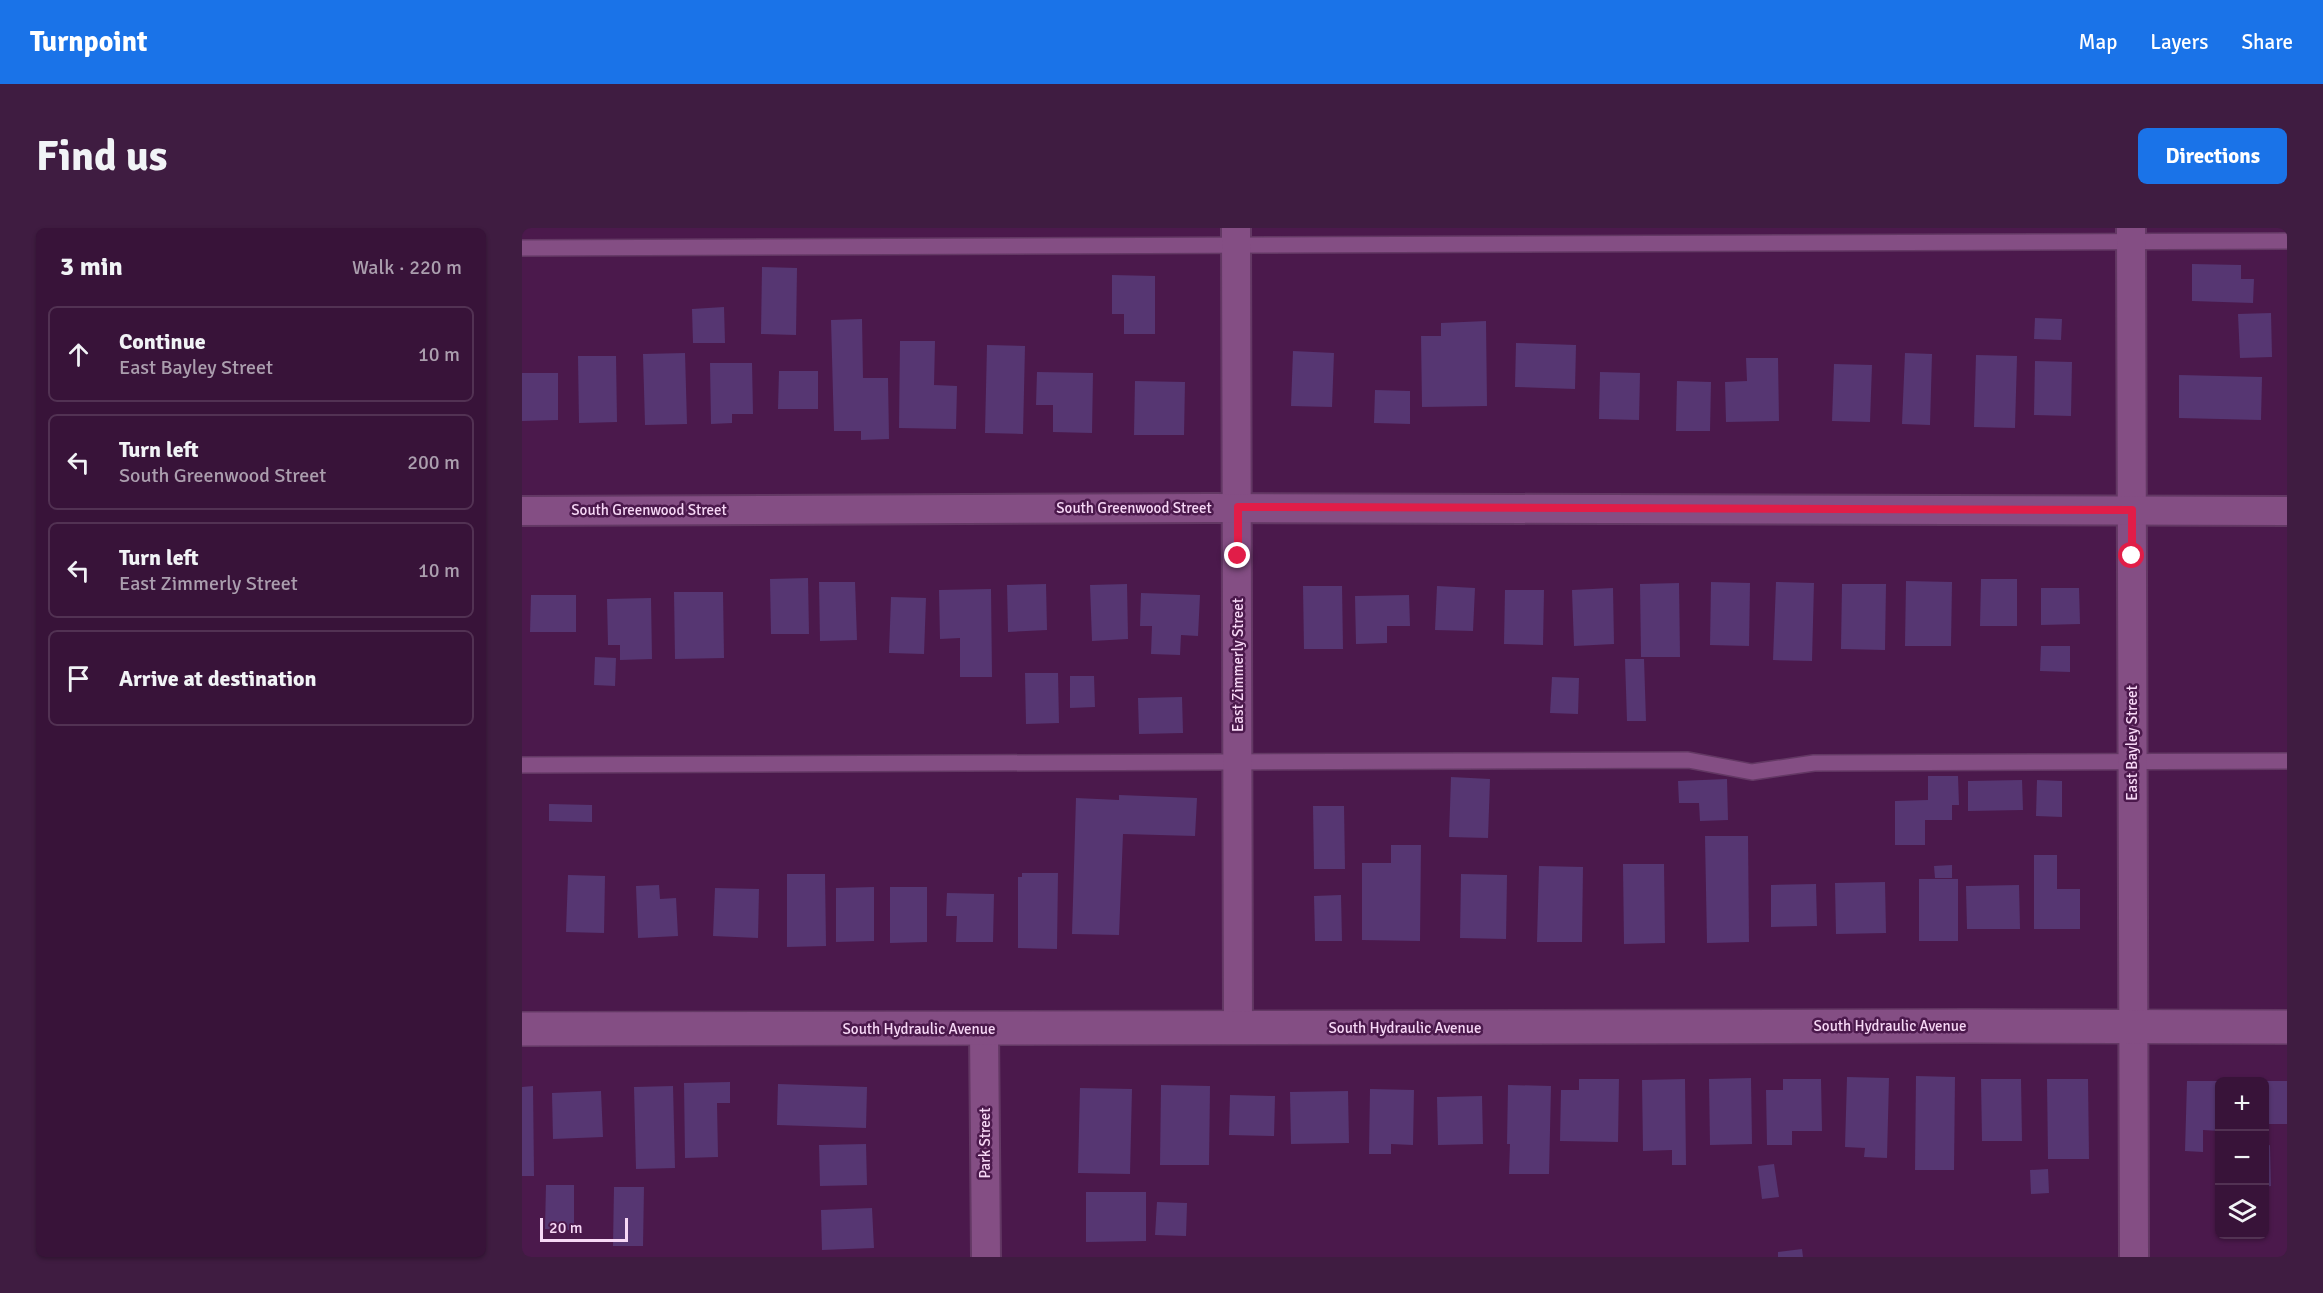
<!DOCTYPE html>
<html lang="en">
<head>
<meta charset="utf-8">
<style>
	body { margin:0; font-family:Signika,sans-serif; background:#3f1c41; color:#f1f3f6 }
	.controls { position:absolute; right:18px; bottom:18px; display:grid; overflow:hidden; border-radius:9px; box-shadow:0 2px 4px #0004 }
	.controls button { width:54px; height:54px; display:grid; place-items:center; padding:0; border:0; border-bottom:2px solid #523253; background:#381339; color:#f1f3f6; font:30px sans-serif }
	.scale { position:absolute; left:18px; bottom:15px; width:88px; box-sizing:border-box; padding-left:6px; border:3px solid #f7d8f6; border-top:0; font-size:16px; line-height:21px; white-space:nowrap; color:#f7d8f6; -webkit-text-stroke:4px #4b194c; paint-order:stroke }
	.stop { position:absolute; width:18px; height:18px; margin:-14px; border:4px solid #e11d48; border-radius:50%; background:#fff }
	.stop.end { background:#e11d48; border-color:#fff; box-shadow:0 2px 6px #0008 }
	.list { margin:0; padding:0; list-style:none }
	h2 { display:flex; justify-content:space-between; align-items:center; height:78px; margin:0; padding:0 24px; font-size:26px }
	h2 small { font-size:20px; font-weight:400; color:#ab9eae }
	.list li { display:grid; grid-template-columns:39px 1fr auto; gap:18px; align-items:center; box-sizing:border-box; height:96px; margin:0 12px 12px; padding:0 12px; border:2px solid #523253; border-radius:9px }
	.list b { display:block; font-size:22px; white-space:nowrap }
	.list p { margin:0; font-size:20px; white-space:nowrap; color:#ab9eae }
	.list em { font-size:20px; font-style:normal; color:#ab9eae }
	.icon { flex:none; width:33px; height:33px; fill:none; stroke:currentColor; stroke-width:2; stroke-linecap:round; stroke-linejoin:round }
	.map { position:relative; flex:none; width:1765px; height:1029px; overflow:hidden; border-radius:9px }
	header { display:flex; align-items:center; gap:36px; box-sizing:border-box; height:84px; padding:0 30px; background:#1a73e8; color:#fff }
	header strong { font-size:28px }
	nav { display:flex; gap:33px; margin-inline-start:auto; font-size:21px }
	.intro { display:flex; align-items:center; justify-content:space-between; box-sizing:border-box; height:144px; padding:0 36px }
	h1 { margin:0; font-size:42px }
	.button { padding:15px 27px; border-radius:9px; background:#1a73e8; color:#fff; font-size:21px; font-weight:700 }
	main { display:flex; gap:36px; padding:0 36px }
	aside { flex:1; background:#381339; border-radius:9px; box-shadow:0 2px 4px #0004 }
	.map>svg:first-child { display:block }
	.building { fill:#563672 }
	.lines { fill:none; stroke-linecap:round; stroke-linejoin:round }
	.service-casing { stroke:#633864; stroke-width:18 }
	.minor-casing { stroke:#633864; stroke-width:32 }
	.tertiary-casing { stroke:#633864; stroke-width:36 }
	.service { stroke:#844e84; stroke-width:15 }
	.minor { stroke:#844e84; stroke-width:28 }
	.tertiary { stroke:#844e84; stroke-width:33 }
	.route { stroke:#e11d48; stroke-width:8 }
	.labels { text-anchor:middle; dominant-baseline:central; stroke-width:5; stroke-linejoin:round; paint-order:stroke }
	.street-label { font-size:15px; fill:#f7d8f6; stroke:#4b194c }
</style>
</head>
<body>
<header>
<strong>Turnpoint</strong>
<nav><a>Map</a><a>Layers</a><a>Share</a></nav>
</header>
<div class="intro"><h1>Find us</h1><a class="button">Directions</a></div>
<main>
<aside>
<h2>3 min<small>Walk · 220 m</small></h2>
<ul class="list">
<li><svg class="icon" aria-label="ahead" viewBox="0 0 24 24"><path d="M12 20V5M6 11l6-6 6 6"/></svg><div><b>Continue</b><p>East Bayley Street</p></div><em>10 m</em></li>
<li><svg class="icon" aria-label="left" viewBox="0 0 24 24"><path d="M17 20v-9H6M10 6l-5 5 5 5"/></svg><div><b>Turn left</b><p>South Greenwood Street</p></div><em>200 m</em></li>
<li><svg class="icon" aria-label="left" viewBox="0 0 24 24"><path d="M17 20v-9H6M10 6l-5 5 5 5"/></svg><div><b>Turn left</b><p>East Zimmerly Street</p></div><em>10 m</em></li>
<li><svg class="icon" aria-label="arrive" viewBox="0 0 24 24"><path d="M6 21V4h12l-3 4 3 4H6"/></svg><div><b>Arrive at destination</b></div></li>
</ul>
</aside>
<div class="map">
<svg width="1765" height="1029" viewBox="0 0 1765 1029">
	<rect width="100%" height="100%" fill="#4b194c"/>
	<!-- building -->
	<g class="building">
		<path d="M 1670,36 L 1719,37 L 1719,51 L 1732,51 L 1731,75 L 1670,73 Z"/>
		<path d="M 240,39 L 275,40 L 274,107 L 239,106 Z"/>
		<path d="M 590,47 L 633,48 L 633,106 L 602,106 L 602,86 L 590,86 Z"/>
		<path d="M 202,79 L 203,115 L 171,115 L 170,81 Z"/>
		<path d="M 1749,85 L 1750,129 L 1718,130 L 1716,86 Z"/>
		<path d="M 1513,90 L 1540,91 L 1539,112 L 1512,111 Z"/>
		<path d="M 340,91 L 341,150 L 366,150 L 367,211 L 339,212 L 339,203 L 312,203 L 309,92 Z"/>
		<path d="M 964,93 L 965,178 L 900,179 L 899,108 L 919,108 L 919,95 Z"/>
		<path d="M 378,113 L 413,113 L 412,157 L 435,158 L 434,201 L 377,200 Z"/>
		<path d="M 994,115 L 1054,117 L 1053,161 L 993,159 Z"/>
		<path d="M 465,117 L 503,118 L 501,206 L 463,205 Z"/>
		<path d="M 771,123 L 812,125 L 810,179 L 769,178 Z"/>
		<path d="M 163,125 L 165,196 L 123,197 L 121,126 Z"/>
		<path d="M 1383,125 L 1410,126 L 1408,197 L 1380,196 Z"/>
		<path d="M 1454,127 L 1495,128 L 1493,200 L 1452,199 Z"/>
		<path d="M 56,128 L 94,128 L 95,194 L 57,195 Z"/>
		<path d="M 1224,130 L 1256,130 L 1257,193 L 1204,194 L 1203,154 L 1225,153 Z"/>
		<path d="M 1513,133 L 1550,134 L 1549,188 L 1512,187 Z"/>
		<path d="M 188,135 L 230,135 L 231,186 L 210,186 L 210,195 L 189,196 Z"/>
		<path d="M 1312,136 L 1350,137 L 1348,194 L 1310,193 Z"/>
		<path d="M 257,143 L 296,143 L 296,181 L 256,181 Z"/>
		<path d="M 515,144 L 571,145 L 570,205 L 531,204 L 531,177 L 514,177 Z"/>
		<path d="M 1078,144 L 1118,145 L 1117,192 L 1077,191 Z"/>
		<path d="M 0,145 L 36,145 L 36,192 L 0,193 Z"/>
		<path d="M 1657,147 L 1740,149 L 1739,192 L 1657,190 Z"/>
		<path d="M 613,153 L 663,154 L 662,207 L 612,207 Z"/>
		<path d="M 1155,153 L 1189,154 L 1188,203 L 1154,203 Z"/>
		<path d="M 853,162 L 888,163 L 888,196 L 852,195 Z"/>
		<path d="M 286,350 L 287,406 L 249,406 L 248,351 Z"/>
		<path d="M 1459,351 L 1495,351 L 1495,398 L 1458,398 Z"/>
		<path d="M 1384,353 L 1430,354 L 1429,418 L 1383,418 Z"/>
		<path d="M 297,354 L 333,354 L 335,412 L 298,413 Z"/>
		<path d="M 1189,354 L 1228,355 L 1227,418 L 1188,417 Z"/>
		<path d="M 1254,354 L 1292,355 L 1290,433 L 1251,432 Z"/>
		<path d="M 1157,355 L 1158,429 L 1119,429 L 1118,356 Z"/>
		<path d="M 524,356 L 525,402 L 486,404 L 485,357 Z"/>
		<path d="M 605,356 L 606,411 L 570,413 L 568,357 Z"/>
		<path d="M 1320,356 L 1364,356 L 1363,422 L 1319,421 Z"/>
		<path d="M 781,358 L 820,358 L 821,421 L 782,421 Z"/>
		<path d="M 915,358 L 953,360 L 951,403 L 913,402 Z"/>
		<path d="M 1091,360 L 1092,416 L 1052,418 L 1050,362 Z"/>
		<path d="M 1519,360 L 1557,360 L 1558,396 L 1519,397 Z"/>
		<path d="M 469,361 L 470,449 L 438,449 L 438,410 L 418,411 L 417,362 Z"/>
		<path d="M 983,362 L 1022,362 L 1021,417 L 982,416 Z"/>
		<path d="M 152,364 L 201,364 L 202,430 L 153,431 Z"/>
		<path d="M 619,365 L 678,367 L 676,408 L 659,407 L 658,427 L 629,426 L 630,398 L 618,398 Z"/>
		<path d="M 9,367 L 54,367 L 54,404 L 8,404 Z"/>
		<path d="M 887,367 L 888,398 L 865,398 L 865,415 L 834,416 L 833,368 Z"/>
		<path d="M 369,369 L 404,370 L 402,426 L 367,425 Z"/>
		<path d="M 129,370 L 130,431 L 98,432 L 98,417 L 86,417 L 85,371 Z"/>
		<path d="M 1519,418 L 1548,418 L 1548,444 L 1518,443 Z"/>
		<path d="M 73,429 L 94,430 L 93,458 L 72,457 Z"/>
		<path d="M 1103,431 L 1122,431 L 1124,493 L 1105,493 Z"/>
		<path d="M 503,445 L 536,445 L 537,495 L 504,496 Z"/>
		<path d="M 548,448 L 572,448 L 573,479 L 548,480 Z"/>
		<path d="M 1030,449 L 1057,450 L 1056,486 L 1028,485 Z"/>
		<path d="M 660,469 L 661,505 L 617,506 L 616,470 Z"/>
		<path d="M 1406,548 L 1436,548 L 1437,577 L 1430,577 L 1430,592 L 1403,592 L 1403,617 L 1373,617 L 1373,573 L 1406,572 Z"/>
		<path d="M 929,549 L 968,551 L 966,610 L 927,609 Z"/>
		<path d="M 1205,551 L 1206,592 L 1178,593 L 1177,575 L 1157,575 L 1156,553 Z"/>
		<path d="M 1500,552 L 1501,582 L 1446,583 L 1446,553 Z"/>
		<path d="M 1515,552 L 1540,553 L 1540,589 L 1514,588 Z"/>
		<path d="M 597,567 L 675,570 L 673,608 L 601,606 L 597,707 L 550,706 L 554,570 L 597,572 Z"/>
		<path d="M 27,576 L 70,577 L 70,594 L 27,593 Z"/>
		<path d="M 791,578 L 822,578 L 823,641 L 792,641 Z"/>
		<path d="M 1183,608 L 1226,608 L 1227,714 L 1185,715 Z"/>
		<path d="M 869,617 L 899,617 L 898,713 L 840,712 L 840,635 L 869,635 Z"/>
		<path d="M 1512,627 L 1535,627 L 1535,661 L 1558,661 L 1558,701 L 1512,701 Z"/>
		<path d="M 1101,636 L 1142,636 L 1143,715 L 1102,716 Z"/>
		<path d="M 1430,637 L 1430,650 L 1413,650 L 1412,638 Z"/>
		<path d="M 1017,638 L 1061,639 L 1060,714 L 1015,714 Z"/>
		<path d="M 500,645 L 536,645 L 535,721 L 496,720 L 496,649 L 500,649 Z"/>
		<path d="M 265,646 L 303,646 L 304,718 L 265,719 Z"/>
		<path d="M 939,646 L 985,647 L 984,711 L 938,710 Z"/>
		<path d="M 46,647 L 83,648 L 82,705 L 44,704 Z"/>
		<rect x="1397" y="651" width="39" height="62"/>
		<path d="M 1363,654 L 1364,705 L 1314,706 L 1313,655 Z"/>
		<path d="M 1294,656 L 1295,698 L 1249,699 L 1249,657 Z"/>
		<path d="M 137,657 L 138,671 L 154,670 L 156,708 L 116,710 L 114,658 Z"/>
		<path d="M 1497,657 L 1498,701 L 1445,701 L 1444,658 Z"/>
		<path d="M 352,659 L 352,713 L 314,714 L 314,660 Z"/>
		<path d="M 368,659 L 405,659 L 405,714 L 368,715 Z"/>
		<path d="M 193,660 L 237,661 L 236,710 L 191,708 Z"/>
		<path d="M 425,665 L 472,666 L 471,714 L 434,714 L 435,688 L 424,688 Z"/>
		<path d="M 819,667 L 820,713 L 793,713 L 792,668 Z"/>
		<path d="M 1394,848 L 1433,849 L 1432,942 L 1393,942 Z"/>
		<path d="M 1325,849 L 1367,850 L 1365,930 L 1342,929 L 1343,920 L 1323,919 Z"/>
		<path d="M 1229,850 L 1230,916 L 1188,917 L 1187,851 Z"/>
		<path d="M 1057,851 L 1097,851 L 1096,914 L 1038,913 L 1039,862 L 1057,862 Z"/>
		<path d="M 1163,851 L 1164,937 L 1150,937 L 1150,922 L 1121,923 L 1120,852 Z"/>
		<path d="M 1261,851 L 1299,851 L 1300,903 L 1270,903 L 1270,917 L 1245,917 L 1244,862 L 1261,862 Z"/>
		<path d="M 1459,851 L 1499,851 L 1500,913 L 1460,913 Z"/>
		<path d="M 1525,851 L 1566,851 L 1567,931 L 1526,931 Z"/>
		<path d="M 1665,853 L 1698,853 L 1698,903 L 1681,902 L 1681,924 L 1663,923 Z"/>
		<rect x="1742" y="853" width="23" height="43"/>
		<path d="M 208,854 L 208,875 L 195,875 L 196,929 L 163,930 L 162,855 Z"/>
		<path d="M 256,856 L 345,859 L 344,900 L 255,897 Z"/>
		<path d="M 639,857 L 688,858 L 687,937 L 638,937 Z"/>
		<path d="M 986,857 L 1029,858 L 1027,946 L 987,946 L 988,916 L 985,916 Z"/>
		<path d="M 11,858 L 12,948 L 0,948 L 0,859 Z"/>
		<path d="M 151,858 L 153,940 L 114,941 L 112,859 Z"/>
		<path d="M 558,860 L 610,861 L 608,946 L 556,945 Z"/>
		<path d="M 848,861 L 892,862 L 891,917 L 869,916 L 869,926 L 847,926 Z"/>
		<path d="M 79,863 L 81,909 L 31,911 L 30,865 Z"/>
		<path d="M 826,863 L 827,915 L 769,916 L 768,864 Z"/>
		<path d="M 708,867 L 753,868 L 752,908 L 707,907 Z"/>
		<path d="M 960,868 L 961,916 L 916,917 L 915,869 Z"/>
		<path d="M 344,916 L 345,957 L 298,958 L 297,917 Z"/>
		<path d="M 1748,917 L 1749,958 L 1742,959 L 1742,918 Z"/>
		<path d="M 1252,936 L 1257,969 L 1240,971 L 1236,938 Z"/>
		<path d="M 1526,941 L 1527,965 L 1509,966 L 1508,942 Z"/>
		<path d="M 24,957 L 52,957 L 52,1002 L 23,1001 Z"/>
		<path d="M 92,959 L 122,959 L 121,1018 L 91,1018 Z"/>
		<path d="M 564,964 L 624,964 L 624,1013 L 564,1014 Z"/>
		<path d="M 635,974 L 665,975 L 664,1008 L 633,1007 Z"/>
		<path d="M 350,980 L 352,1020 L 300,1022 L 299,982 Z"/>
		<path d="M 1280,1021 L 1281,1029 L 1256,1029 L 1256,1024 Z"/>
	</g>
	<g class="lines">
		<!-- service casing -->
		<g class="service-casing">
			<g id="service">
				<path d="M 0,20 L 1765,13"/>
				<path d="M 0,537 L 1166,532 L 1230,544 L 1292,535 L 1765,533"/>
			</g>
		</g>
		<!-- minor casing -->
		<g class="minor-casing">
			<g id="minor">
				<path d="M 714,0 L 716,801"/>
				<path d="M 1609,0 L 1612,1029"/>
				<path d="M 0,283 L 688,280 L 1765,283"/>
				<path d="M 462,801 L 464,1029"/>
			</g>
		</g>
		<!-- tertiary casing -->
		<g class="tertiary-casing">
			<path id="tertiary" d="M 0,801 L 1449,798 L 1765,799"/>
		</g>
		<!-- service -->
		<use href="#service" class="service"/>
		<!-- minor -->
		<use href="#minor" class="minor"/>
		<!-- tertiary -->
		<use href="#tertiary" class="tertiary"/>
	</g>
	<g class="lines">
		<!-- route -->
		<path class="route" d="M 716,328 L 716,279 L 756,279 L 1610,282 L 1610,328"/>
	</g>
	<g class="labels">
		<!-- street labels -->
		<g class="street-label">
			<text x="612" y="280">South Greenwood Street</text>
			<text x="127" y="282">South Greenwood Street</text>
			<text transform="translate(716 437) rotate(-90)">East Zimmerly Street</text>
			<text transform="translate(1610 515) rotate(-90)">East Bayley Street</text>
			<text x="1368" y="798">South Hydraulic Avenue</text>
			<text x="883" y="800">South Hydraulic Avenue</text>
			<text x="397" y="801">South Hydraulic Avenue</text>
			<text transform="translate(463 915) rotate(-90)">Park Street</text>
		</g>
	</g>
</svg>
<div class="controls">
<button>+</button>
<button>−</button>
<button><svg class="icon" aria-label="layers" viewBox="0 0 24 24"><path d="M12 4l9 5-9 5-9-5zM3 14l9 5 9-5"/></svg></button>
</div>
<div class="scale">20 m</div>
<div class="stop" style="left:1610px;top:328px"></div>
<div class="stop end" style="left:716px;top:328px"></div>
</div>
</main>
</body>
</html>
